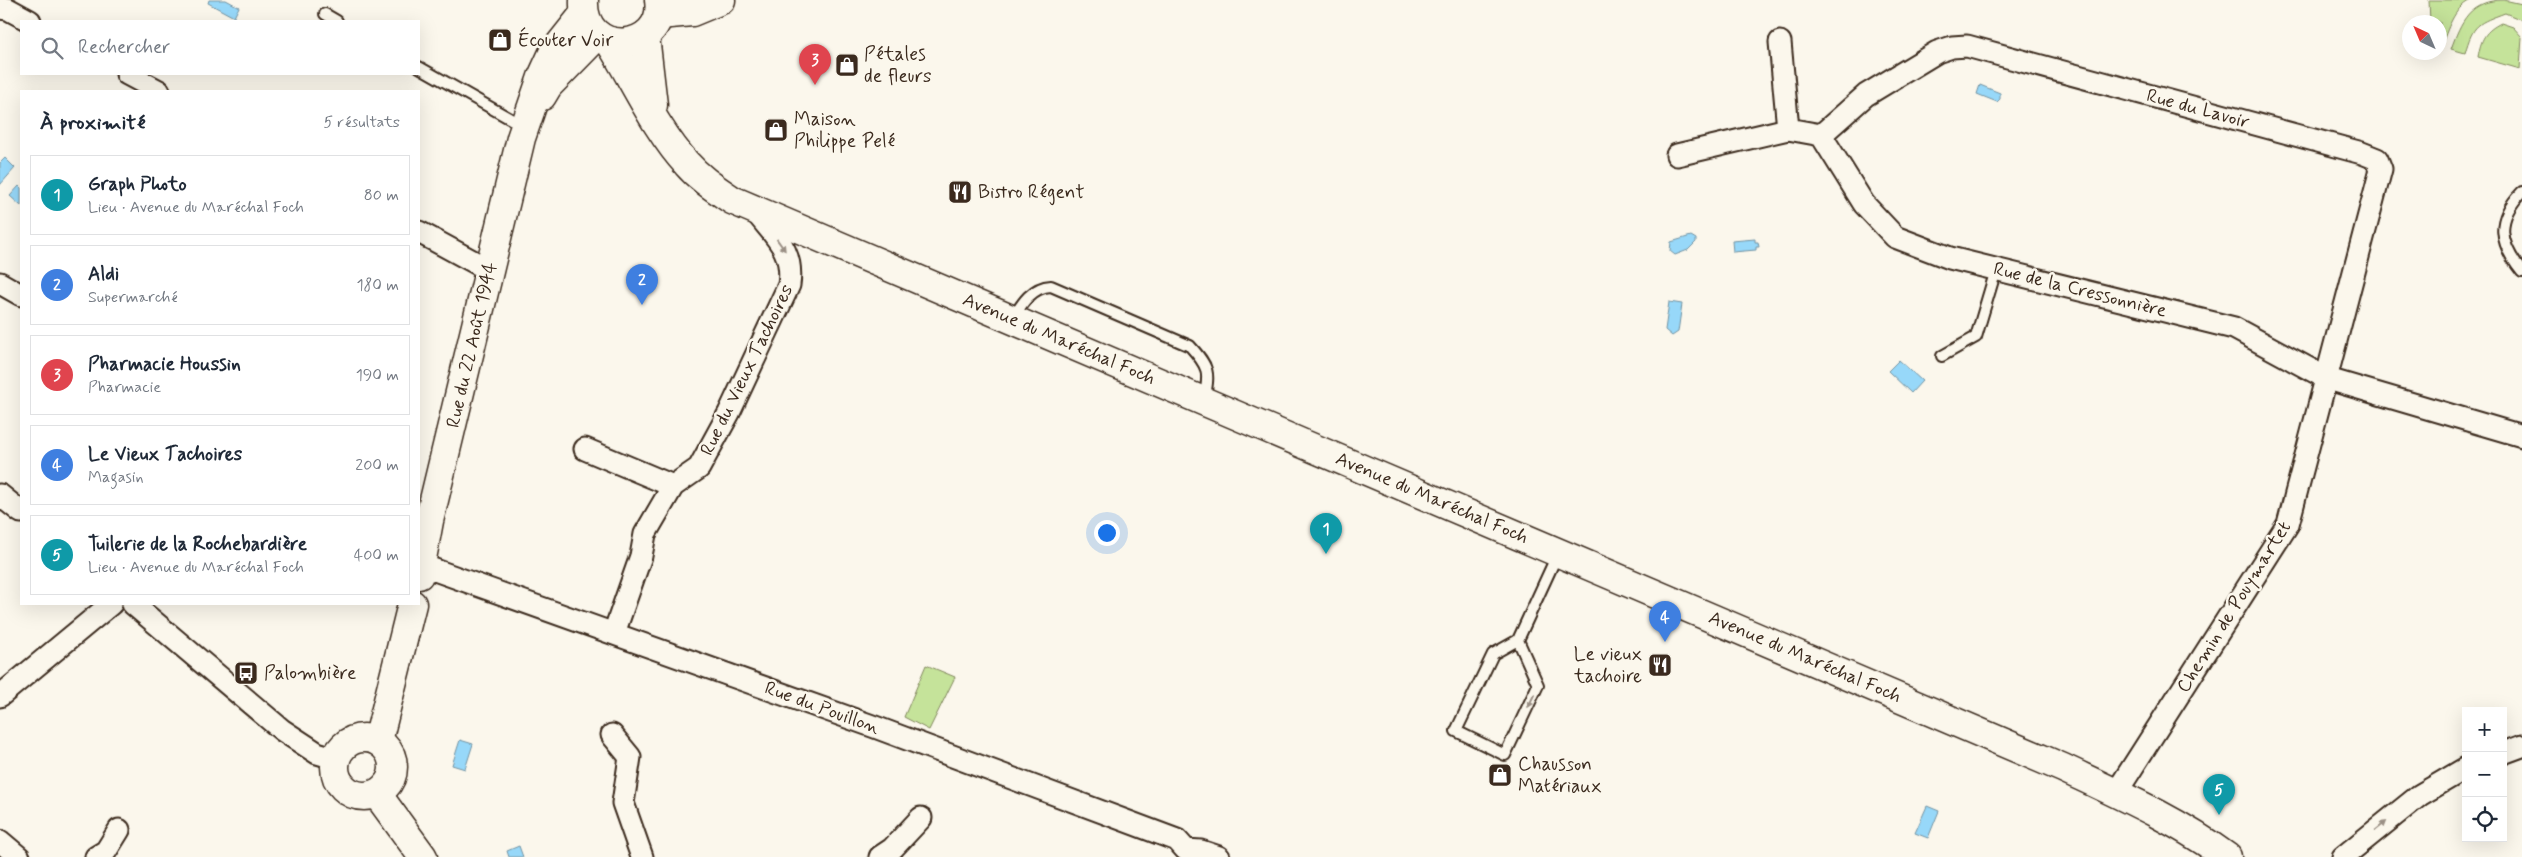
<!DOCTYPE html>
<html lang="fr">
<head>
<meta charset="utf-8">
<style>
	body { margin:0; font-family:Mynerve,sans-serif; background:#f6f6f7; color:#1f2937 }
	.controls { position:absolute; right:15px; bottom:15px; display:grid; overflow:hidden; border-radius:0px; box-shadow:0 5px 20px #0002 }
	.controls button { width:45px; height:45px; display:grid; place-items:center; padding:0; border:0; border-bottom:1px solid #e0e1e3; background:#fff; color:#1f2937; font:25px sans-serif }
	.compass { position:absolute; left:2402px; top:15px; width:45px; height:45px; border-radius:50%; background:#fff; box-shadow:0 5px 20px #0002; rotate:316deg }
	.you { position:absolute; left:1106px; top:532px; width:18px; height:18px; margin:-12px; border:4px solid #fff; border-radius:50%; background:#1a73e8; box-shadow:0 0 0 8px #1a73e833 }
	.badge { display:grid; place-items:center; width:32px; height:32px; border-radius:50%; background:#3b2a1e; color:#fff; font-size:16px; font-weight:700 }
	.pin { position:absolute; translate:-50% -41px; filter:drop-shadow(0 1px 2px #0008) }
	.pin::after { content:''; position:absolute; top:26px; width:18px; height:15px; background:inherit; clip-path:polygon(0 0,100% 0,50% 100%) }
	.list { margin:0; padding:0; list-style:none }
	h2 { display:flex; justify-content:space-between; align-items:center; height:65px; margin:0; padding:0 20px; font-size:21px }
	h2 small { font-size:16px; font-weight:400; color:#747a83 }
	.list li { display:grid; grid-template-columns:32px 1fr auto; gap:15px; align-items:center; box-sizing:border-box; height:80px; margin:0 10px 10px; padding:0 10px; border:1px solid #e0e1e3; border-radius:0px }
	.list b { display:block; font-size:19px; white-space:nowrap }
	.list p { margin:0; font-size:16px; white-space:nowrap; color:#747a83 }
	.list em { font-size:16px; font-style:normal; color:#747a83 }
	.icon { flex:none; width:28px; height:28px; fill:none; stroke:currentColor; stroke-width:2; stroke-linecap:round; stroke-linejoin:round }
	.map { position:relative; flex:none; width:2522px; height:857px; overflow:hidden }
	.search { position:absolute; background:#fff; box-shadow:0 5px 20px #0002; left:20px; top:20px; width:400px; height:55px; display:flex; align-items:center; gap:12px; box-sizing:border-box; padding:0 18px; border-radius:0px; color:#747a83; font-size:19px }
	.panel { position:absolute; background:#fff; box-shadow:0 5px 20px #0002; left:20px; top:90px; width:400px; height:515px; border-radius:0px }
	.map>svg:first-child { display:block }
	.green { fill:#c5e39a; stroke:#80865c }
	.water { fill:#97d8f9; stroke:#7292a1 }
	.lines { fill:none; stroke-linecap:round; stroke-linejoin:round }
	.lane-casing { stroke:#3b2a1e; stroke-width:14 }
	.street-casing { stroke:#3b2a1e; stroke-width:25 }
	.secondary-casing { stroke:#3b2a1e; stroke-width:31 }
	.primary-casing { stroke:#3b2a1e; stroke-width:31 }
	.lane { stroke:#fbf7ec; stroke-width:10 }
	.street { stroke:#fbf7ec; stroke-width:21 }
	.secondary { stroke:#fbf7ec; stroke-width:28 }
	.primary { stroke:#fbf7ec; stroke-width:28 }
	.oneway { fill:#9b9085 }
	.labels { text-anchor:middle; dominant-baseline:central; stroke-width:5; stroke-linejoin:round; paint-order:stroke }
	.poi-label { font-size:19px; fill:#3b2a1e; stroke:#fbf7ec; text-anchor:start }
	.street-label { font-size:19px; fill:#3b2a1e; stroke:#fbf7ec }
</style>
</head>
<body>
<div class="map">
<svg width="2522" height="857" viewBox="0 0 2522 857">
	<rect width="100%" height="100%" fill="#fbf7ec"/>
	<filter id="ink" filterUnits="userSpaceOnUse"><feTurbulence type="fractalNoise" baseFrequency=".02" numOctaves="2"/><feDisplacementMap in="SourceGraphic" scale="10" xChannelSelector="R" yChannelSelector="G"/><feConvolveMatrix kernelMatrix="1 2 1 2 8 2 1 2 1" color-interpolation-filters="sRGB"/></filter>
	<g filter="url(#ink)">
		<!-- green -->
		<g class="green">
			<path d="M 2429,0 L 2471,0 C 2453,8 2448,30 2441,46 L 2440,46 L 2440,22 L 2430,22 Z"/>
			<path d="M 2504,0 L 2522,4 L 2522,20 L 2505,13 C 2478,23 2473,24 2465,53 L 2451,49 C 2461,21 2470,0 2504,0 Z"/>
			<path d="M 2501,23 L 2513,27 L 2522,37 L 2520,69 L 2478,57 C 2481,39 2485,31 2501,23 Z"/>
			<path d="M 926,665 L 955,677 L 929,730 L 904,717 Z"/>
		</g>
		<!-- water -->
		<g class="water">
			<path d="M 209,0 L 226,0 L 239,7 L 234,17 L 208,3 Z"/>
			<path d="M 1980,85 L 2000,93 L 2000,99 L 1997,102 L 1977,94 Z"/>
			<path d="M 5,158 L 15,168 L 0,185 L 0,163 Z"/>
			<path d="M 19,186 L 21,188 L 21,206 L 10,196 Z"/>
			<path d="M 1691,236 L 1696,239 L 1696,242 L 1688,250 L 1675,255 L 1670,251 L 1671,242 Z"/>
			<path d="M 1755,239 L 1755,242 L 1758,242 L 1759,247 L 1756,247 L 1756,250 L 1733,252 L 1732,241 Z"/>
			<path d="M 1669,302 L 1682,304 L 1678,332 L 1672,336 L 1665,330 Z"/>
			<path d="M 1899,360 L 1922,381 L 1911,393 L 1888,371 Z"/>
			<path d="M 460,740 L 473,744 L 465,769 L 452,765 Z"/>
			<path d="M 1927,806 L 1939,811 L 1928,838 L 1915,833 Z"/>
			<path d="M 519,846 L 523,857 L 509,857 L 507,851 Z"/>
		</g>
		<g class="lines">
			<!-- lane casing -->
			<g class="lane-casing">
				<g id="lane">
					<path d="M 325,14 L 337,21"/>
					<path d="M 419,67 L 523,126"/>
					<path d="M 2522,192 C 2495,220 2499,243 2522,272"/>
					<path d="M 1013,318 C 1022,303 1032,287 1051,286 L 1190,346 C 1209,367 1210,372 1204,400"/>
					<path d="M 1942,356 L 1976,337 L 1996,270"/>
					<path d="M 1518,640 L 1538,685 L 1505,755 L 1456,731 L 1493,654 L 1518,640 L 1558,553"/>
				</g>
			</g>
			<!-- street casing -->
			<g class="street-casing">
				<g id="street">
					<path d="M 0,8 L 8,9 L 30,21"/>
					<path d="M 1780,42 L 1788,129"/>
					<path d="M 127,74 L 159,91"/>
					<path d="M 1821,135 L 1866,95 L 1937,52 L 1952,47 L 1967,46 L 2362,153 L 2377,159 L 2381,169 L 2288,524 L 2116,793"/>
					<path d="M 1677,155 L 1788,129 L 1821,135 L 1864,204 L 1895,237 L 1950,258 L 2234,328 L 2328,379 L 2522,436"/>
					<path d="M 419,232 L 489,270"/>
					<path d="M 0,283 L 21,295"/>
					<path d="M 585,449 L 673,486"/>
					<path d="M 0,495 L 21,512"/>
					<path d="M 421,565 L 875,727 L 1177,840 L 1186,850 L 1201,851 L 1219,857"/>
					<path d="M 133,604 L 282,730 L 317,753 L 334,758"/>
					<path d="M 614,633 L 641,556 L 645,534 L 673,486 L 699,468 L 729,413 L 789,285 C 794,250 775,237 755,211"/>
					<path d="M 0,696 L 111,604"/>
					<path d="M 612,735 L 630,757 L 623,803 L 642,857"/>
					<path d="M 2503,753 L 2522,746"/>
					<path d="M 0,841 L 19,857"/>
					<path d="M 96,857 L 106,851 L 119,830"/>
					<path d="M 880,857 L 892,849 L 921,818"/>
					<path d="M 2343,857 L 2420,795 L 2466,768"/>
				</g>
			</g>
			<!-- secondary casing -->
			<g class="secondary-casing">
				<g id="secondary">
					<path d="M 645,36 L 653,105"/>
					<path d="M 609,41 C 633,79 657,132 687,164 C 700,179 716,189 732,200 L 2063,768 C 2120,795 2177,820 2227,857"/>
					<path d="M 542,96 L 548,86 L 598,35"/>
					<path d="M 419,575 L 429,521 L 521,138 L 542,77 L 553,53 L 584,14"/>
					<circle cx="364" cy="767" r="29"/>
					<path d="M 378,741 L 412,604"/>
					<path d="M 377,794 L 423,857"/>
				</g>
			</g>
			<!-- primary casing -->
			<g class="primary-casing">
				<g id="primary">
					<path d="M 584,0 C 581,60 667,53 659,0"/>
					<path d="M 659,15 L 692,12 L 721,0"/>
				</g>
			</g>
			<!-- lane -->
			<use href="#lane" class="lane"/>
			<!-- street -->
			<use href="#street" class="street"/>
			<!-- secondary -->
			<use href="#secondary" class="secondary"/>
			<!-- primary -->
			<use href="#primary" class="primary"/>
		</g>
		<!-- one-way arrows -->
		<defs><path id="oneway-solid" d="M-6-.8H1V-3.2L6.5 0L1 3.2V.8H-6Z" transform="scale(1.25)"/></defs>
		<g class="oneway">
			<use href="#oneway-solid" transform="translate(781 245) rotate(54)"/>
			<use href="#oneway-solid" transform="translate(1531 701) rotate(116)"/>
			<use href="#oneway-solid" transform="translate(2381 826) rotate(-39)"/>
		</g>
	</g>
	<!-- icons -->
	<defs>
		<g id="shop-square" transform="scale(1.25)"><rect x="-9" y="-9" width="18" height="18" rx="4" fill="#3b2a1e" stroke="#fbf7ec"/><path d="M-5-2.5h2.3a2.7 3.5 0 0 1 5.4 0H5L5.5 6h-11ZM-1.5-2.5h3a1.5 2.3 0 0 0-3 0Z" fill="#fff"/></g>
		<g id="restaurant-square" transform="scale(1.25)"><rect x="-9" y="-9" width="18" height="18" rx="4" fill="#3b2a1e" stroke="#fbf7ec"/><path d="M-5-6h1v4h1v-4h1v4h1v-4h1v5L-1.5 .5V6h-2V.5L-5-1ZM5-6V6H3V1.5H1.5Q1.5-4 5-6Z" fill="#fff"/></g>
		<g id="bus-square" transform="scale(1.25)"><rect x="-9" y="-9" width="18" height="18" rx="4" fill="#3b2a1e" stroke="#fbf7ec"/><path d="M-5-6H5V4H4V6H2V4H-2V6H-4V4H-5ZM-3.5-4V0h7V-4ZM-3.5 1.2v1.5H-2V1.2ZM2 1.2v1.5H3.5V1.2Z" fill="#fff"/></g>
	</defs>
	<g fill-rule="evenodd">
		<use href="#shop-square" x="500" y="40"/>
		<use href="#shop-square" x="847" y="65"/>
		<use href="#shop-square" x="776" y="130"/>
		<use href="#restaurant-square" x="960" y="192"/>
		<use href="#restaurant-square" x="1660" y="665"/>
		<use href="#bus-square" x="246" y="673"/>
		<use href="#shop-square" x="1500" y="775"/>
	</g>
	<g class="labels">
		<!-- poi labels -->
		<g class="poi-label">
			<text x="518" y="40">Écouter Voir</text>
			<text x="864" y="54">Pétales<tspan x="864" dy="22">de fleurs</tspan></text>
			<text x="794" y="119">Maison<tspan x="794" dy="22">Philippe Pelé</tspan></text>
			<text x="978" y="192">Bistro Régent</text>
			<text x="1642" y="654" text-anchor="end">Le vieux<tspan x="1642" dy="22">tachoire</tspan></text>
			<text x="264" y="673">Palombière</text>
			<text x="1518" y="764">Chausson<tspan x="1518" dy="22">Matériaux</tspan></text>
		</g>
		<!-- street labels -->
		<g class="street-label">
			<text transform="translate(2198 109) rotate(15)">Rue du Lavoir</text>
			<text transform="translate(2080 290) rotate(14)">Rue de la Cressonnière</text>
			<text transform="translate(1059 339) rotate(23)">Avenue du Maréchal Foch</text>
			<text transform="translate(472 345) rotate(-77)">Rue du 22 Août 1944</text>
			<text transform="translate(747 370) rotate(-64)">Rue du Vieux Tachoires</text>
			<text transform="translate(1432 498) rotate(23)">Avenue du Maréchal Foch</text>
			<text transform="translate(2234 607) rotate(-58)">Chemin de Pouymartet</text>
			<text transform="translate(1805 657) rotate(23)">Avenue du Maréchal Foch</text>
			<text transform="translate(822 708) rotate(20)">Rue du Pouillon</text>
		</g>
	</g>
</svg>
<div class="controls">
<button>+</button>
<button>−</button>
<button><svg class="icon" aria-label="locate" viewBox="0 0 24 24"><circle cx="12" cy="12" r="6"/><path d="M12 2v4M12 18v4M2 12h4M18 12h4"/></svg></button>
</div>
<svg class="compass" viewBox="-18 -18 36 36"><path d="M0-13l5 13h-10z" fill="#e53935"/><path d="M0 13l5-13h-10z" fill="#747a83"/></svg>
<div class="you"></div>
<div class="pin badge" style="left:1326px;top:554px;background:#0f9aa8">1</div>
<div class="pin badge" style="left:642px;top:305px;background:#3f7fe0">2</div>
<div class="pin badge" style="left:815px;top:85px;background:#e0444e">3</div>
<div class="pin badge" style="left:1665px;top:642px;background:#3f7fe0">4</div>
<div class="pin badge" style="left:2219px;top:815px;background:#0f9aa8">5</div>
<div class="search"><svg class="icon" aria-label="search" viewBox="0 0 24 24"><circle cx="10" cy="10" r="6"/><path d="M15 15l6 6"/></svg>Rechercher</div>
<section class="panel">
<h2>À proximité<small>5 résultats</small></h2>
<ul class="list">
<li><span class="badge" style="background:#0f9aa8">1</span><div><b>Graph Photo</b><p>Lieu · Avenue du Maréchal Foch</p></div><em>80 m</em></li>
<li><span class="badge" style="background:#3f7fe0">2</span><div><b>Aldi</b><p>Supermarché</p></div><em>180 m</em></li>
<li><span class="badge" style="background:#e0444e">3</span><div><b>Pharmacie Houssin</b><p>Pharmacie</p></div><em>190 m</em></li>
<li><span class="badge" style="background:#3f7fe0">4</span><div><b>Le Vieux Tachoires</b><p>Magasin</p></div><em>200 m</em></li>
<li><span class="badge" style="background:#0f9aa8">5</span><div><b>Tuilerie de la Rochebardière</b><p>Lieu · Avenue du Maréchal Foch</p></div><em>400 m</em></li>
</ul>
</section>
</div>
</body>
</html>
